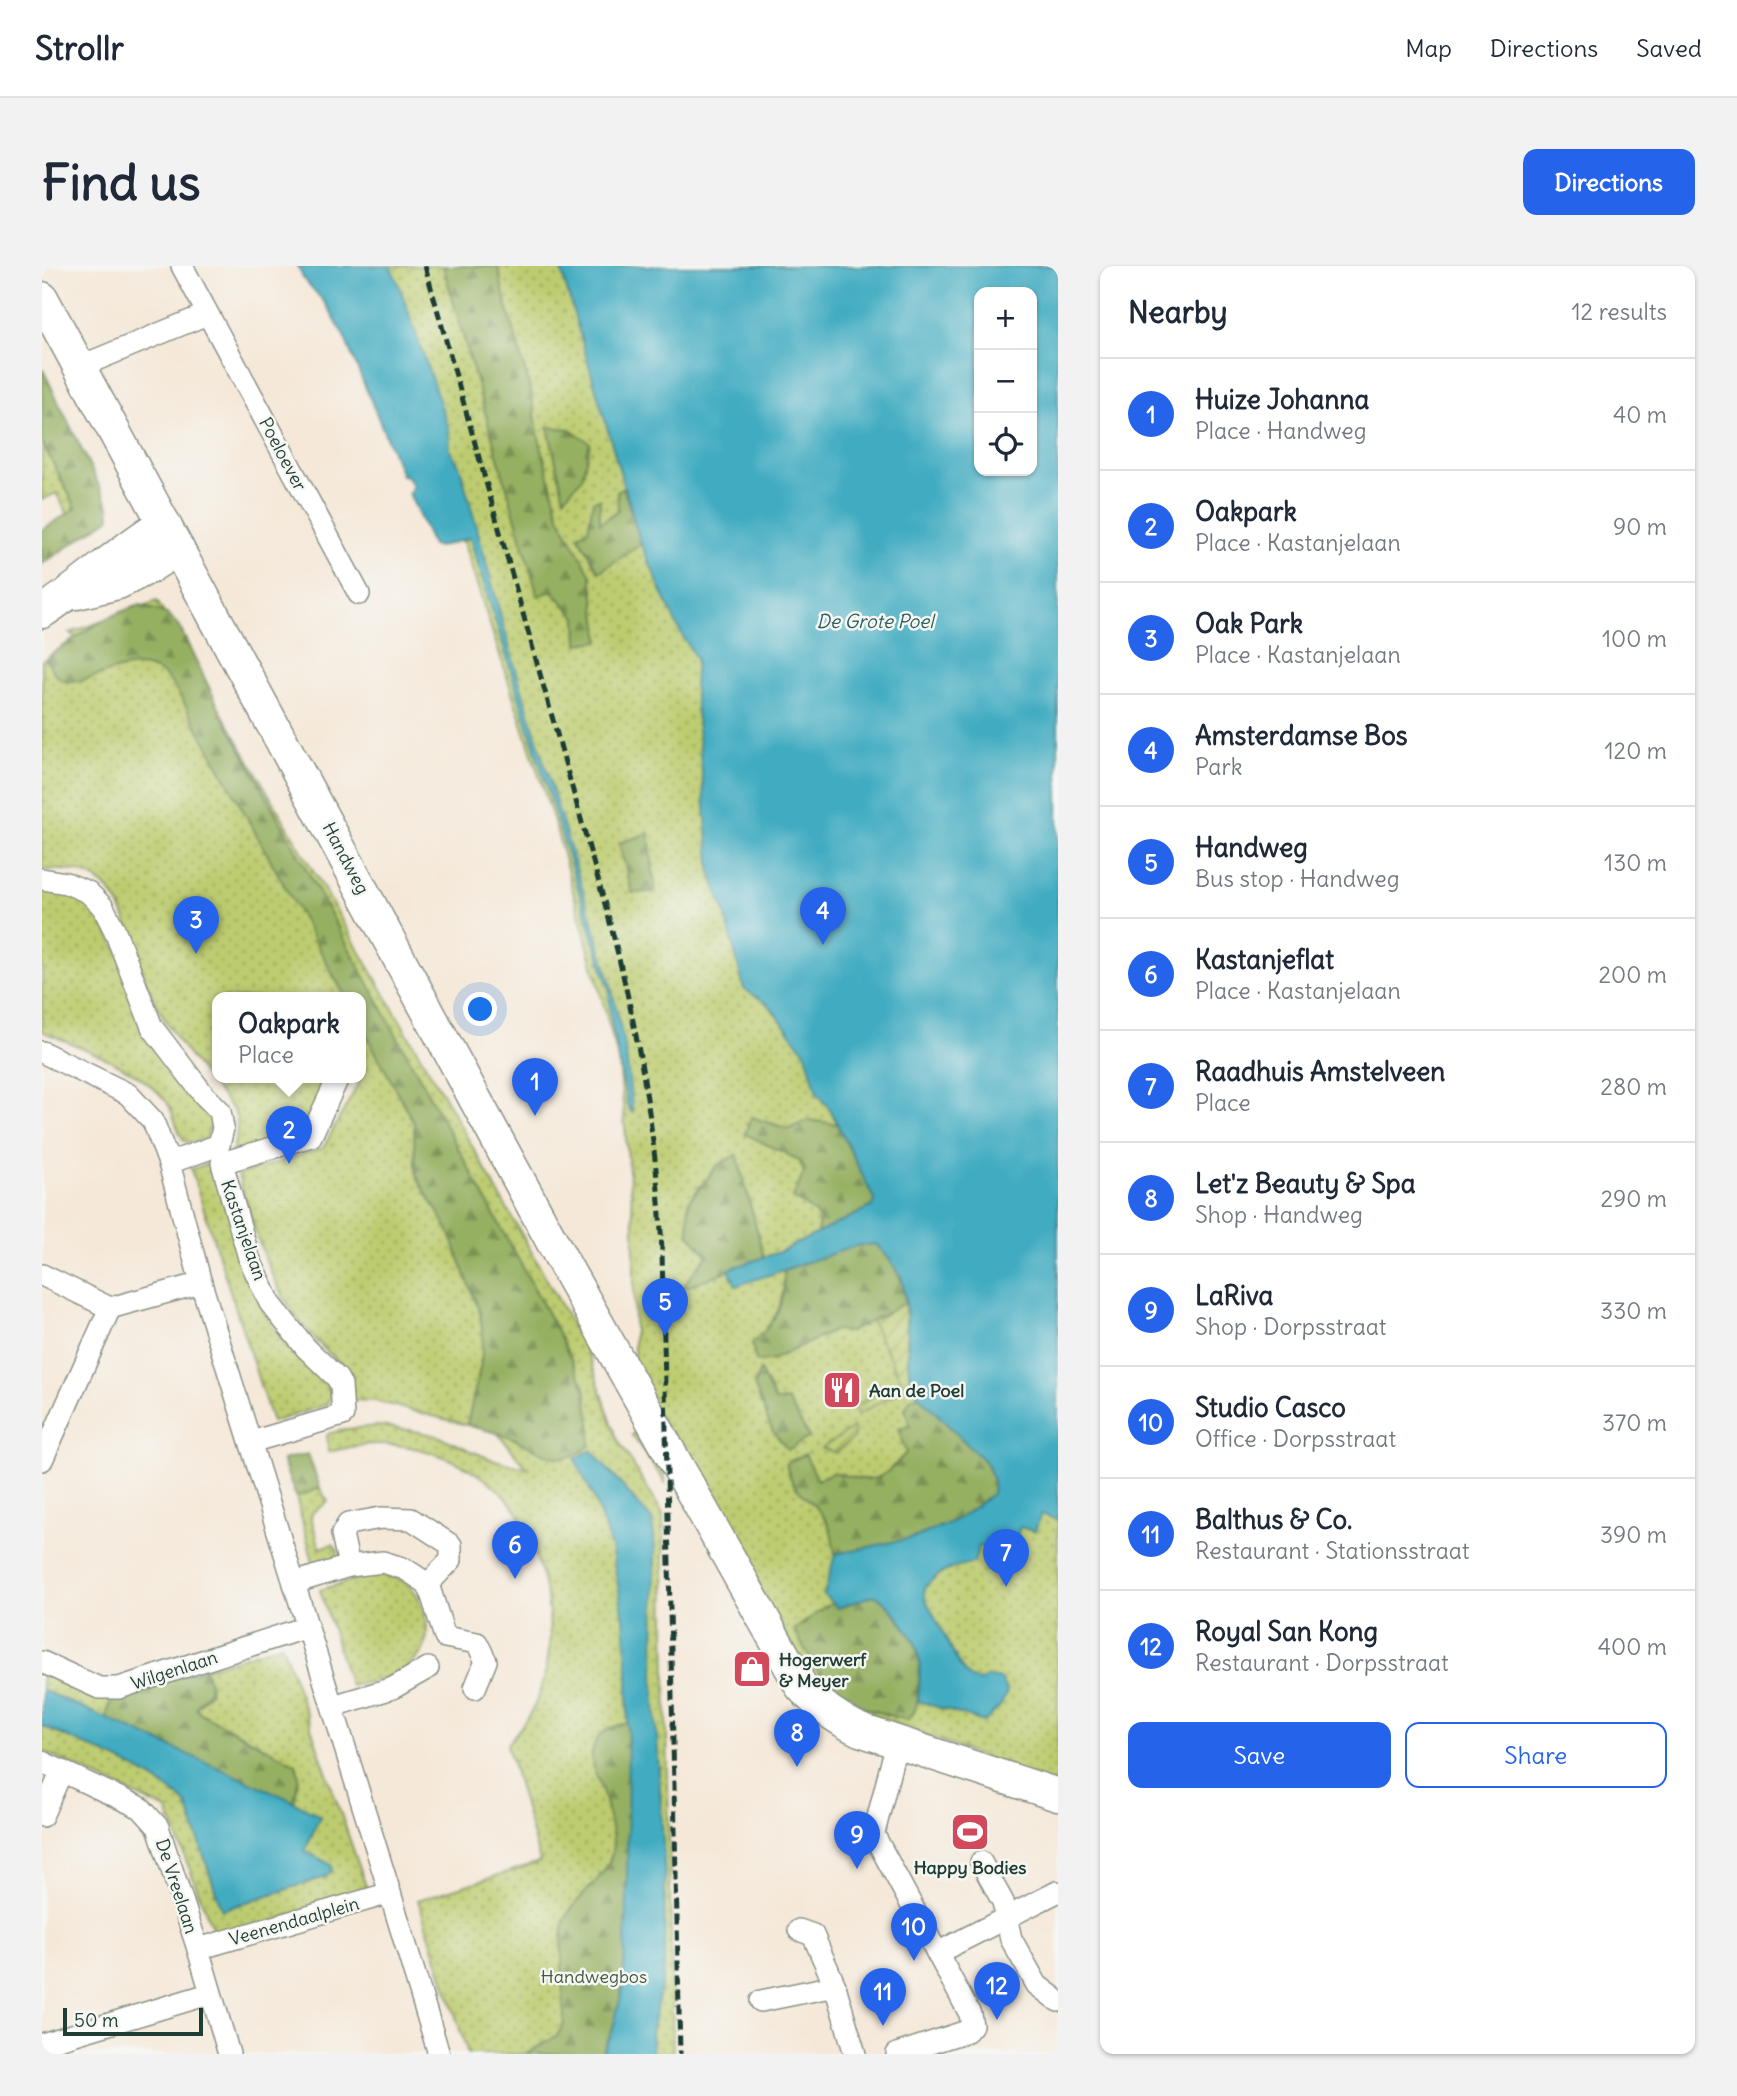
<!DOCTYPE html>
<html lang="en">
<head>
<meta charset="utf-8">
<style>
	body { margin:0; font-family:Delius,sans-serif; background:#f2f2f3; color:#1f2937 }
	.controls { position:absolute; right:21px; top:21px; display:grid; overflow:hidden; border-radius:14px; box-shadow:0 2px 5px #0004 }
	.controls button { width:63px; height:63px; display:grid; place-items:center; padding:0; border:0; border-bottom:2px solid #e0e1e3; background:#fff; color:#1f2937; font:35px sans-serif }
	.scale { position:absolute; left:21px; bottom:18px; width:140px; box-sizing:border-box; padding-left:7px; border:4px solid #1f3d34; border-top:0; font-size:19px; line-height:24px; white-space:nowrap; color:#1f3d34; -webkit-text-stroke:5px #f6f6f2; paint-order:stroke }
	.you { position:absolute; left:439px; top:744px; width:24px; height:24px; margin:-18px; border:5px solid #fff; border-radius:50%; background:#1a73e8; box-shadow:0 0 0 10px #1a73e833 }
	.badge { display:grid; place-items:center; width:46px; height:46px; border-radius:50%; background:#2563eb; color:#fff; font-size:23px; font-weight:700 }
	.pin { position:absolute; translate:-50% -58px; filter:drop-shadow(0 2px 4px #0008) }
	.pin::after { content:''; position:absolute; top:37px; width:24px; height:21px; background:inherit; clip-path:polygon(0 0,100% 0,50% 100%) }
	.popup { position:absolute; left:170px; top:726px; width:154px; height:91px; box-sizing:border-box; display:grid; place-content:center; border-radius:14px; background:#fff; filter:drop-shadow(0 2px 5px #0005); font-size:23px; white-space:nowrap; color:#747a83 }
	.popup b { font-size:26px; color:#1f2937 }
	.popup::after { content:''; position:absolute; left:50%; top:100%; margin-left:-14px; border:14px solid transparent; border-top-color:#fff }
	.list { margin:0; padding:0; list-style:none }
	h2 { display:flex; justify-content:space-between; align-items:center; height:91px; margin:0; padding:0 28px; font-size:30px }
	h2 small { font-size:23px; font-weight:400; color:#747a83 }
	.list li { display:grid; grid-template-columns:46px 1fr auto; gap:21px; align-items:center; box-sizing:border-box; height:112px; padding:0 28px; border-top:2px solid #e0e1e3 }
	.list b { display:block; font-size:26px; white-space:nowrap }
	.list p { margin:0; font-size:23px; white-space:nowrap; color:#747a83 }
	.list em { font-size:23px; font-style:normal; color:#747a83 }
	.actions { display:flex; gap:14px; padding:21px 28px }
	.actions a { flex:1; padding:16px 0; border:2px solid #2563eb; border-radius:14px; text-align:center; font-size:24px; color:#2563eb }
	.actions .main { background:#2563eb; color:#fff }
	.icon { flex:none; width:38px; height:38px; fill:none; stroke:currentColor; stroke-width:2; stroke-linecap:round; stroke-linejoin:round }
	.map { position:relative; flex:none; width:1016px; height:1788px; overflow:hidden; border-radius:14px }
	header { display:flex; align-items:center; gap:42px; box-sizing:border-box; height:98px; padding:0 35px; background:#fff; border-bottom:2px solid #e0e1e3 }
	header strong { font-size:33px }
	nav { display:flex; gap:38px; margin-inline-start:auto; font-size:24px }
	.intro { display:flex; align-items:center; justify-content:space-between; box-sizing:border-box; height:168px; padding:0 42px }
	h1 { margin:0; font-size:49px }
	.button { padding:18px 32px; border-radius:14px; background:#2563eb; color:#fff; font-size:24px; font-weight:700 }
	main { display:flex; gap:42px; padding:0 42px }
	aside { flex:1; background:#fff; border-radius:14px; box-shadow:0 2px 5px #0004 }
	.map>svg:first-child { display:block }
	.grass { fill:url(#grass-dots); stroke:#6e8452; stroke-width:2; fill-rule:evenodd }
	.forest { fill:url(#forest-firs); stroke:#5a764b; stroke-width:2 }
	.garden { fill:url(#garden-furrows); stroke:#6e8452; stroke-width:2 }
	.water { fill:#41abc1; stroke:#30747a; stroke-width:2; fill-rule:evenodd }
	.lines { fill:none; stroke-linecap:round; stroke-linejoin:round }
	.minor-casing { stroke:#8a9286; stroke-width:24 }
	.secondary-casing { stroke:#8a9286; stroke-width:35 }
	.minor { stroke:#fff; stroke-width:21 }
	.secondary { stroke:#fff; stroke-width:32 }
	.rail { stroke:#1f3d34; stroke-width:5; stroke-dasharray:10 5; stroke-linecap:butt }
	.labels { text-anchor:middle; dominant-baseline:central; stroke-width:5; stroke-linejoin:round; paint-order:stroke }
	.street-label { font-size:18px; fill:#1f3d34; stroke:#f6f6f2 }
	.poi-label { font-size:18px; font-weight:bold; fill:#1f3d34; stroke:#f6f6f2; text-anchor:start }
	.park-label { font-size:18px; fill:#3f5a40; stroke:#f6f6f2 }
	.water-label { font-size:19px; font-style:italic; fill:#295e5e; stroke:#f6f6f2 }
</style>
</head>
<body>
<header>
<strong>Strollr</strong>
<nav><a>Map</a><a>Directions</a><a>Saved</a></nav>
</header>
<div class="intro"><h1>Find us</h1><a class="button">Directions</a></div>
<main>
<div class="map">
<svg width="1016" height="1788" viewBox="0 0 1016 1788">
	<defs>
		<pattern id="grass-dots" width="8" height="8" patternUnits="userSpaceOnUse" patternTransform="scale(1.75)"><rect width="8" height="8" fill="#bdcc6f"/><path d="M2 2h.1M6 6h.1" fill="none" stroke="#99a75c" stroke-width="1.8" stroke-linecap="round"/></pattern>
		<pattern id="forest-firs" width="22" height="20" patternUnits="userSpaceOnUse" patternTransform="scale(1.75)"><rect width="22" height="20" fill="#96b062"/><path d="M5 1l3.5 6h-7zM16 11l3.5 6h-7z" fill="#7a9052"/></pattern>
		<pattern id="garden-furrows" width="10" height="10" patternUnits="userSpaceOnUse" patternTransform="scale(1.75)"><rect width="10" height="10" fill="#bdcc6f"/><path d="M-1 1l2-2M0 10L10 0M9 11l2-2" fill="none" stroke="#99a75c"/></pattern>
	</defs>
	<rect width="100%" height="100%" fill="#f6f6f2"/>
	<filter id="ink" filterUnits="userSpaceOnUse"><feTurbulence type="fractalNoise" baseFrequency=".0143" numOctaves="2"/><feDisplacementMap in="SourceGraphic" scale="14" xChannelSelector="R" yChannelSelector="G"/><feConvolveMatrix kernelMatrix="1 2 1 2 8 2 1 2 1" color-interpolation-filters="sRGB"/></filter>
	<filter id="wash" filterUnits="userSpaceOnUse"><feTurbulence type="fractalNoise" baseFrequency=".00686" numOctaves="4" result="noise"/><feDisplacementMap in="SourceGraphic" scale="28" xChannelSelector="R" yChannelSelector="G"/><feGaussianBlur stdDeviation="1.57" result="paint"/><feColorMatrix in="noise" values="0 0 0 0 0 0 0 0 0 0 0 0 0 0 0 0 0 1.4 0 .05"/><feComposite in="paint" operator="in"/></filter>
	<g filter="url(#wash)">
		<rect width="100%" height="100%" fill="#f5e8d8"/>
		<!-- grass -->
		<g class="grass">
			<path d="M 336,0 L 1016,0 L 1016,1521 L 778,1428 L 592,1109 L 592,959 L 577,796 L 514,562 L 427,294 ZM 937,26 L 990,26 L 990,205 L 937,205 Z"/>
			<path d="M 0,176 L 35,243 L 26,248 L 14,227 L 0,234 Z"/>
			<path d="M 115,335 L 411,846 L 546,1087 L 575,1172 L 621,1248 L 631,1788 L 426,1788 L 376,1634 L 498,1596 L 465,1479 C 476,1464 491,1447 497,1429 C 512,1387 511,1346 498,1304 C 492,1284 485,1261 474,1244 C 443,1201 385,1178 333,1178 C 318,1178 301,1183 286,1186 L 285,1168 L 305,1163 L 337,1160 L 368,1164 L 396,1170 L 446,1192 L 486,1203 L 433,1140 L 431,1133 L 425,1159 L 333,1135 L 309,1134 L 309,1106 C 236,1051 221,992 196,909 L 281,882 L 325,802 L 319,799 L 319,732 L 175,732 L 175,812 L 287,812 L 259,866 L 189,888 C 194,875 198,858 192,845 C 167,815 139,784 121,750 C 112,735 104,718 99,701 C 88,668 82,626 48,610 C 33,603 16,603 0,604 L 0,394 L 4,392 L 15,410 L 76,403 L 28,367 Z"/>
			<path d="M 21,624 L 49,636 L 171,857 L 163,874 L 151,877 L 142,875 C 134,863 131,844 124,835 C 96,800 40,783 0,765 L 0,625 Z"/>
			<path d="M 173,896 L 215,1032 L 231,1061 L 246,1082 L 286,1120 L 289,1130 L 284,1139 L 230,1156 L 149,903 Z"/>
			<path d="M 602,1161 L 623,1197 L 623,1216 L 590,1169 Z"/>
			<path d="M 278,1222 L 286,1236 L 271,1246 L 269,1251 L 278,1282 L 291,1278 L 296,1285 L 294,1294 L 272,1300 L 254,1231 Z"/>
			<path d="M 334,1307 C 344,1309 355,1311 364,1317 C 381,1329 390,1363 382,1382 C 378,1391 368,1400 360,1405 C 346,1414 324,1416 308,1420 L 278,1324 Z"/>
			<path d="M 240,1378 L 326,1626 L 174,1672 L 125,1544 L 0,1485 L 0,1460 C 41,1479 116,1507 145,1539 L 180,1644 L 283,1611 L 289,1599 L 263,1585 L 278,1550 L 252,1536 L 257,1510 L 216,1477 L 160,1448 L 154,1442 L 168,1426 L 162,1403 Z"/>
			<path d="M 0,1403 L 72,1428 L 63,1452 L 0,1424 Z"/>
		</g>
		<!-- forest -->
		<g class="forest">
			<path d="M 401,0 L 456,0 L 462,30 L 489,126 L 497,172 L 518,253 L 549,309 L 558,375 L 536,378 L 535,351 L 510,325 L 496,330 Z"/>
			<path d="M 0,102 L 67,240 L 68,252 L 0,298 L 0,264 L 34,242 L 0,176 Z"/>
			<path d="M 506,161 L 528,163 L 548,177 L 540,212 L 522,232 Z"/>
			<path d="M 581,221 L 599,278 L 557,306 L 536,269 L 546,264 L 551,235 L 558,233 L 558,257 L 576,244 L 575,226 Z"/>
			<path d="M 99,339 L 125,348 L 137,360 L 181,450 L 511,1057 L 543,1122 L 549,1163 L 548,1179 C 521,1204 499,1186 473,1173 C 458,1166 440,1164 425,1159 L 439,1098 L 441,1071 L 438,1047 L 406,963 L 376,913 L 373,900 L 372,857 L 319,759 L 319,732 L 304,732 L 139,431 C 134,424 128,414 122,409 C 86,381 39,431 16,411 C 11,406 7,398 4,392 C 34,372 64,348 99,339 Z"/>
			<path d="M 607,567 L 613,626 L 590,627 L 577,577 Z"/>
			<path d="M 709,851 L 747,863 L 766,854 L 795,858 L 833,935 L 831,940 L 775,968 L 777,954 L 773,947 L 751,932 L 762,906 L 757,894 L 703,868 Z"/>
			<path d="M 695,888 L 722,991 L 639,1023 L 665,989 L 647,968 L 646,936 L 675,900 Z"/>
			<path d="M 834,978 C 851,996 862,1012 863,1037 L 808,1066 L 793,1064 L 728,1095 L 714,1095 L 710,1078 C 735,1054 743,1039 742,1004 L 813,980 Z"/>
			<path d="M 718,1104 L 733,1135 L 746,1135 L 767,1171 L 746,1184 L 730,1164 L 712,1119 Z"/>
			<path d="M 876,1129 L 946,1199 L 951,1215 L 950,1228 L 916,1253 L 874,1271 L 793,1288 C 791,1275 790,1262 782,1251 C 765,1227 751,1230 744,1197 L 763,1188 L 775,1214 L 791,1206 C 831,1217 835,1219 864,1187 L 856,1163 L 868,1160 L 863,1143 L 869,1132 Z"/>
			<path d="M 266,1188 L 278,1222 L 254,1231 L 240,1194 Z"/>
			<path d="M 832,1329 C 848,1338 875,1373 877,1391 C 879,1402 877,1414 876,1425 C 876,1435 874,1448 865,1454 C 847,1449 828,1445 811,1437 C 782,1423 767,1391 752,1364 L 790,1336 L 797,1341 Z"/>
			<path d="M 162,1403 C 174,1427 165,1423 154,1442 L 160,1448 L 254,1498 L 257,1510 L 252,1536 L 64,1452 L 72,1428 Z"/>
			<path d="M 586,1457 C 586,1502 586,1547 586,1592 C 585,1652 589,1735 559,1788 L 484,1788 L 515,1770 L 522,1757 C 522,1735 516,1667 524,1651 C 538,1624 571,1611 571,1576 C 570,1560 564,1540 560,1524 C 555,1507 545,1498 552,1479 C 558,1464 572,1460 586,1457 Z"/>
		</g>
		<!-- garden -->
		<g class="garden">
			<path d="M 863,1037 L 867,1107 L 872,1117 L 815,1149 L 811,1141 L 859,1114 L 829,1055 Z"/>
			<path d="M 811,1162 L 812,1171 L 794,1187 L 780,1182 Z"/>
		</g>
		<!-- water -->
		<g class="water">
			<path d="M 256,0 L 348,0 L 357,19 L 407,163 L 408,184 L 418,201 L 469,387 L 568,714 L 584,788 L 591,848 L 586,841 L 568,748 L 567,723 L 428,272 L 396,281 L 390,279 L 367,227 L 371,220 L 366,211 L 360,209 L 302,70 L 284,38 L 261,12 Z"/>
			<path d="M 518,0 L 1016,0 L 1016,1254 L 999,1248 L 993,1265 L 978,1261 L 974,1275 L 961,1271 L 957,1286 L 937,1280 L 932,1297 C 912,1300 897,1306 883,1321 L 883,1332 L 918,1400 L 929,1413 L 939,1415 L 946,1411 L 959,1413 L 965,1426 L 959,1439 L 942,1456 L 876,1435 C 877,1421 879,1404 877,1390 C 875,1372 848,1337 832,1329 L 796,1342 L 782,1329 L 793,1288 L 875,1271 L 916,1253 L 950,1228 L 951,1215 L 946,1199 L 876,1129 L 867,1107 L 864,1036 L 860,1012 L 849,995 L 834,978 L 813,980 L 694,1020 L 687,1003 L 737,986 L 831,940 L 833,935 L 789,845 L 775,827 L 764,787 L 726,738 L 702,723 L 683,647 L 669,608 L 652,419 L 654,393 L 635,360 L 599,278 ZM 937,26 L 990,26 L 990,205 L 937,205 Z"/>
			<path d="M 549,1184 L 610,1254 L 613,1283 L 612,1418 L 623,1612 L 622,1706 L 609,1767 L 611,1788 L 559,1788 L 569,1770 L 581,1722 L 585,1629 L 586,1408 L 582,1352 L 569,1281 L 552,1232 L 533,1193 Z"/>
			<path d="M 0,1424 L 247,1533 L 278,1550 L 263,1585 L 289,1599 L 290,1604 L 283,1611 L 180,1644 L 145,1539 C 116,1507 41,1479 0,1460 Z"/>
		</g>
	</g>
	<g filter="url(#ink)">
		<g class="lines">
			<!-- minor casing -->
			<g class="minor-casing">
				<g id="minor">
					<path d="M 140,0 L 317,328"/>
					<path d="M 37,101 L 165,48"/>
					<path d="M 0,613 L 24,617 L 46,626 L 61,641 L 72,663 L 110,761 L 162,829 L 178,845 L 181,862 L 177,879 L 127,897"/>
					<path d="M 0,786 L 86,828 L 111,855 L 127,897 L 159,1017 L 348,1627"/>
					<path d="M 0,1009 L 68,1042"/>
					<path d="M 68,1042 L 159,1017"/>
					<path d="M 209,1176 L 301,1149 L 299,1119 L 295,1112 L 264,1082 L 228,1037 L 207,992 L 180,897 L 269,870 L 296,812"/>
					<path d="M 0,1194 L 68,1042"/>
					<path d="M 307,1300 L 300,1268 L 306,1258 L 339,1252 L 369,1253 L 409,1279 L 409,1294 L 386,1318"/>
					<path d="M 252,1317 L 307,1300 L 341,1296 L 363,1303 L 386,1318 L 403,1371 L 435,1377 L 444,1395 L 433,1422"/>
					<path d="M 0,1396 L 57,1422 L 77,1422 L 265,1361"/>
					<path d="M 291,1440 L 351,1422 L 386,1402"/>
					<path d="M 0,1496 L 99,1542 L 116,1561 L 156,1683 L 187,1788"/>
					<path d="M 0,1550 L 20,1505"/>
					<path d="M 939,1596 L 961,1636 L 969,1673 L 995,1719 L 1016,1735"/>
					<path d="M 757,1664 L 771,1669 L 793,1720 L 813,1788"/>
					<path d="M 156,1683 L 348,1627 L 397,1788"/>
					<path d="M 895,1687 L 1015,1626"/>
					<path d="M 719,1735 L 793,1720"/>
					<path d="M 0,1778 L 167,1728"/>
					<path d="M 855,1788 L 925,1765 L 930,1759 L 928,1748 L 833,1571 L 832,1567 L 855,1476"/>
				</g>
			</g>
			<!-- secondary casing -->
			<g class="secondary-casing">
				<g id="secondary">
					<path d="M 0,32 L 525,1003 L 759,1420 C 776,1439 795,1453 818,1464 L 1016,1529"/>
					<path d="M 35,327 L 76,317 L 106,302 L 136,283"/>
					<path d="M 0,346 C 43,318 79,283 122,257"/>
				</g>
			</g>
			<!-- minor -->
			<use href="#minor" class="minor"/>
			<!-- secondary -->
			<use href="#secondary" class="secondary"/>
			<!-- rail -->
			<path class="rail" d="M 383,0 L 566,649 C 596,763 615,868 620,986 L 638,1788"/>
		</g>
	</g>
	<!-- icons -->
	<defs>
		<g id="restaurant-square" transform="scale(2.0125)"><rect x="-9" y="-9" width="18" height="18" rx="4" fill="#d1495b" stroke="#f6f6f2"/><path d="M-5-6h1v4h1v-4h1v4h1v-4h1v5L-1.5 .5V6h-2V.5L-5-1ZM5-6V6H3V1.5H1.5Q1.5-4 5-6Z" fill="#fff"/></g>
		<g id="shop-square" transform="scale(2.0125)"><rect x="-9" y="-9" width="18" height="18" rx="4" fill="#d1495b" stroke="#f6f6f2"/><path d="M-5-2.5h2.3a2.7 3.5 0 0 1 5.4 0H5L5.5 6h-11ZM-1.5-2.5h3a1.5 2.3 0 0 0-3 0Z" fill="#fff"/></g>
		<g id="stadium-square" transform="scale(2.0125)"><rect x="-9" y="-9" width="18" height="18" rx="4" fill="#d1495b" stroke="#f6f6f2"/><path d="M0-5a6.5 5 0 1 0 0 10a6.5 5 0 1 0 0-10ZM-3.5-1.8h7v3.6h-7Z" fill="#fff"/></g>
	</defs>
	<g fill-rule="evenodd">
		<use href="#restaurant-square" x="800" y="1124"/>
		<use href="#shop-square" x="710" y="1403"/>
		<use href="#stadium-square" x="928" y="1566"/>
	</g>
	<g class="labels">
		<!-- street labels -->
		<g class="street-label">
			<text transform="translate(241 188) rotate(62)">Poeloever</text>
			<text transform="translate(304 592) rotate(62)">Handweg</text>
			<text transform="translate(202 964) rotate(71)">Kastanjelaan</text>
			<text transform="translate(132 1404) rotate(-18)">Wilgenlaan</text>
			<text transform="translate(135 1620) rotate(72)">De Vreelaan</text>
			<text transform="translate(252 1655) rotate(-16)">Veenendaalplein</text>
		</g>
		<!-- poi labels -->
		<g class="poi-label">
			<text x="827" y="1124">Aan de Poel</text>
			<text x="737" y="1393">Hogerwerf<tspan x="737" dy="21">&amp; Meyer</tspan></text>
			<text x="928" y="1601" text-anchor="middle">Happy Bodies</text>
		</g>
		<!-- park labels -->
		<g class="park-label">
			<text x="552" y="1710">Handwegbos</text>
		</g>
		<!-- water labels -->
		<g class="water-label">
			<text x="833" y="355">De Grote Poel</text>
		</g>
	</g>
</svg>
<div class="controls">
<button>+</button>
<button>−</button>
<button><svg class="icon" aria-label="locate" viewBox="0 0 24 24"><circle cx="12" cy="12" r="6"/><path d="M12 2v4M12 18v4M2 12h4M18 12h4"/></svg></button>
</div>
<div class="scale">50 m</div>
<div class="you"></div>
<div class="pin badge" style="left:493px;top:850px">1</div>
<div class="pin badge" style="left:247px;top:898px">2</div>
<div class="popup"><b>Oakpark</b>Place</div>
<div class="pin badge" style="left:154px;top:688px">3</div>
<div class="pin badge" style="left:781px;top:679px">4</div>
<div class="pin badge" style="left:623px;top:1070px">5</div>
<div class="pin badge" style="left:473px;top:1313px">6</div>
<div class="pin badge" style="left:964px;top:1321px">7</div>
<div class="pin badge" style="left:755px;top:1501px">8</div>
<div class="pin badge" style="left:815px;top:1603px">9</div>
<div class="pin badge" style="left:872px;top:1695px">10</div>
<div class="pin badge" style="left:841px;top:1760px">11</div>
<div class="pin badge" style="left:955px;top:1754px">12</div>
</div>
<aside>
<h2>Nearby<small>12 results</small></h2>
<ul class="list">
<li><span class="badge">1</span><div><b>Huize Johanna</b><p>Place · Handweg</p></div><em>40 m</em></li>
<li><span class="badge">2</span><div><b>Oakpark</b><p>Place · Kastanjelaan</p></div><em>90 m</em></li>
<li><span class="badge">3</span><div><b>Oak Park</b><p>Place · Kastanjelaan</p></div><em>100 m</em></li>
<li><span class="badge">4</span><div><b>Amsterdamse Bos</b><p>Park</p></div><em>120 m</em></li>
<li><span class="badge">5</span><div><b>Handweg</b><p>Bus stop · Handweg</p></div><em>130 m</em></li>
<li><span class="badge">6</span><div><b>Kastanjeflat</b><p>Place · Kastanjelaan</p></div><em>200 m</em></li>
<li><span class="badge">7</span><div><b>Raadhuis Amstelveen</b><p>Place</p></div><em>280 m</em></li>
<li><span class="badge">8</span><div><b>Let'z Beauty &amp; Spa</b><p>Shop · Handweg</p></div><em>290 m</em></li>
<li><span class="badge">9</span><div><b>LaRiva</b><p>Shop · Dorpsstraat</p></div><em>330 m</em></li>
<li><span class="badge">10</span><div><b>Studio Casco</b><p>Office · Dorpsstraat</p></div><em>370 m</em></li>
<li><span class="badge">11</span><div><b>Balthus &amp; Co.</b><p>Restaurant · Stationsstraat</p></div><em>390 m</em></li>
<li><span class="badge">12</span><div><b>Royal San Kong</b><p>Restaurant · Dorpsstraat</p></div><em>400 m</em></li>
</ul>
<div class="actions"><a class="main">Save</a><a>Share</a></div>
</aside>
</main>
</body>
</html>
